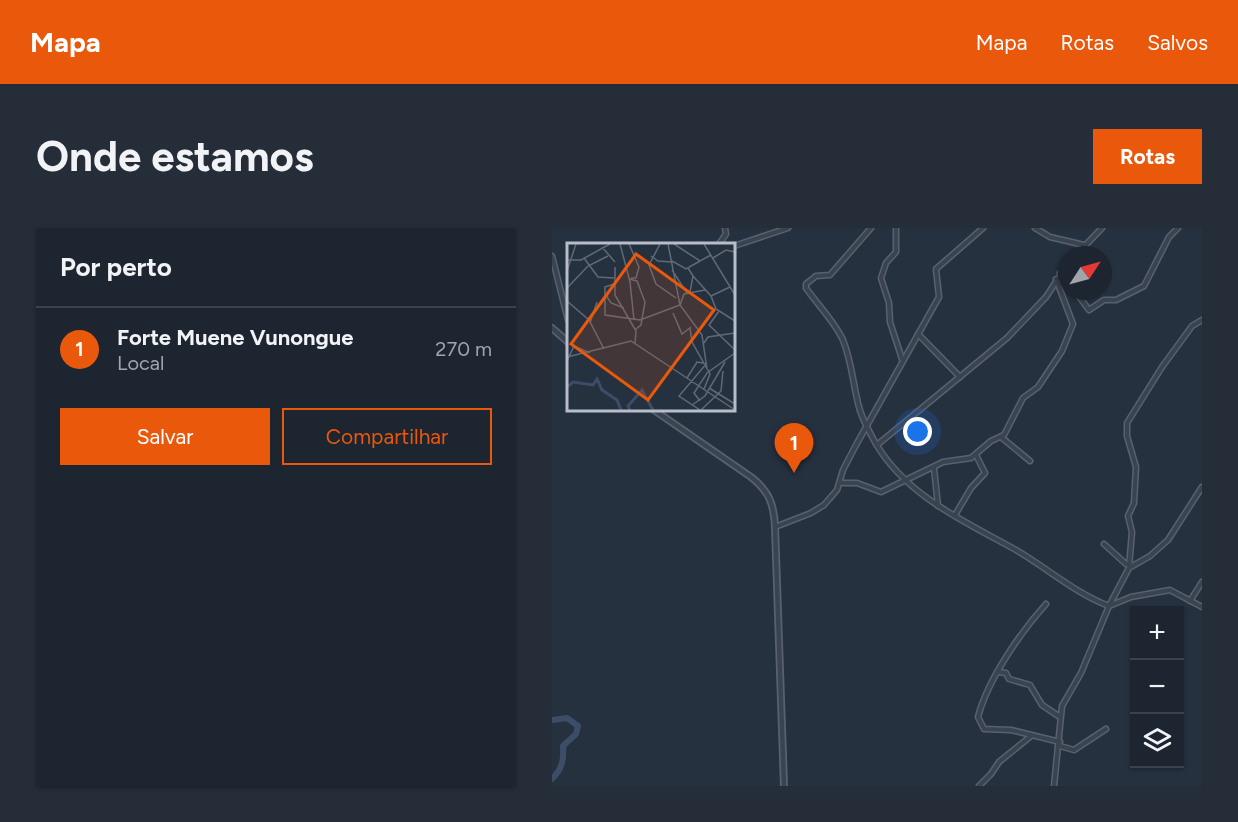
<!DOCTYPE html>
<html lang="pt">
<head>
<meta charset="utf-8">
<style>
	body { margin:0; font-family:Figtree,sans-serif; background:#252d38; color:#f1f3f6 }
	.controls { position:absolute; right:18px; bottom:18px; display:grid; overflow:hidden; border-radius:0px; box-shadow:0 2px 4px #0004 }
	.controls button { width:54px; height:54px; display:grid; place-items:center; padding:0; border:0; border-bottom:2px solid #3a424c; background:#1c2530; color:#f1f3f6; font:30px sans-serif }
	.compass { position:absolute; left:506px; top:18px; width:54px; height:54px; border-radius:50%; background:#1c2530; box-shadow:0 2px 4px #0004; rotate:54deg }
	.you { position:absolute; left:366px; top:204px; width:21px; height:21px; margin:-15px; border:4px solid #fff; border-radius:50%; background:#1a73e8; box-shadow:0 0 0 9px #1a73e833 }
	.badge { display:grid; place-items:center; width:39px; height:39px; border-radius:50%; background:#ea580c; color:#fff; font-size:20px; font-weight:700 }
	.pin { position:absolute; translate:-50% -50px; filter:drop-shadow(0 2px 3px #0008) }
	.pin::after { content:''; position:absolute; top:32px; width:21px; height:18px; background:inherit; clip-path:polygon(0 0,100% 0,50% 100%) }
	.list { margin:0; padding:0; list-style:none }
	h2 { display:flex; justify-content:space-between; align-items:center; height:78px; margin:0; padding:0 24px; font-size:26px }
	h2 small { font-size:20px; font-weight:400; color:#a0a5ab }
	.list li { display:grid; grid-template-columns:39px 1fr auto; gap:18px; align-items:center; box-sizing:border-box; height:84px; padding:0 24px; border-top:2px solid #3a424c }
	.list b { display:block; font-size:22px; white-space:nowrap }
	.list p { margin:0; font-size:20px; white-space:nowrap; color:#a0a5ab }
	.list em { font-size:20px; font-style:normal; color:#a0a5ab }
	.actions { display:flex; gap:12px; padding:18px 24px }
	.actions a { flex:1; padding:14px 0; border:2px solid #ea580c; border-radius:0px; text-align:center; font-size:21px; color:#ea580c }
	.actions .main { background:#ea580c; color:#fff }
	.icon { flex:none; width:33px; height:33px; fill:none; stroke:currentColor; stroke-width:2; stroke-linecap:round; stroke-linejoin:round }
	.map { position:relative; flex:none; width:650px; height:558px; overflow:hidden; border-radius:0px }
	header { display:flex; align-items:center; gap:36px; box-sizing:border-box; height:84px; padding:0 30px; background:#ea580c; color:#fff }
	header strong { font-size:28px }
	nav { display:flex; gap:33px; margin-inline-start:auto; font-size:21px }
	.intro { display:flex; align-items:center; justify-content:space-between; box-sizing:border-box; height:144px; padding:0 36px }
	h1 { margin:0; font-size:42px }
	.button { padding:15px 27px; border-radius:0px; background:#ea580c; color:#fff; font-size:21px; font-weight:700 }
	main { display:flex; gap:36px; padding:0 36px }
	aside { flex:1; background:#1c2530; border-radius:0px; box-shadow:0 2px 4px #0004 }
	.map>svg:first-child { display:block }
	.lines { fill:none; stroke-linecap:round; stroke-linejoin:round }
	.river { stroke:#3c4d68; stroke-width:6 }
	.minor-casing { stroke:#58616d; stroke-width:7 }
	.tertiary-casing { stroke:#58616d; stroke-width:8 }
	.minor { stroke:#3a4350; stroke-width:4 }
	.tertiary { stroke:#3a4350; stroke-width:4.5 }
	.inset-river { fill:none; stroke:#3c4d68; stroke-width:3 }
	.inset-road { fill:none; stroke:#606977; stroke-width:1.5 }
	.view { fill:#e8590c; fill-opacity:0.15; stroke:#e8590c; stroke-width:3 }
	.inset-edge { fill:none; stroke:#b7beca; stroke-width:3 }
</style>
</head>
<body>
<header>
<strong>Mapa</strong>
<nav><a>Mapa</a><a>Rotas</a><a>Salvos</a></nav>
</header>
<div class="intro"><h1>Onde estamos</h1><a class="button">Rotas</a></div>
<main>
<aside>
<h2>Por perto<small></small></h2>
<ul class="list">
<li><span class="badge">1</span><div><b>Forte Muene Vunongue</b><p>Local</p></div><em>270 m</em></li>
</ul>
<div class="actions"><a class="main">Salvar</a><a>Compartilhar</a></div>
</aside>
<div class="map">
<svg width="650" height="558" viewBox="0 0 650 558">
	<rect width="100%" height="100%" fill="#263140"/>
	<g class="lines">
		<!-- river -->
		<path class="river" d="M 0,492 L 15,490 L 26,498 L 24,506 L 11,518 C 12,533 10,541 0,551"/>
		<!-- minor casing -->
		<g class="minor-casing">
			<g id="minor">
				<path d="M 319,0 L 278,47 L 264,48 L 254,56 L 254,60 C 265,76 283,94 291,112 C 300,134 301,157 307,179 C 310,191 318,205 324,216 C 356,269 412,293 464,322 C 495,340 523,365 557,378 L 577,340 L 598,328 L 616,312 L 650,259"/>
				<path d="M 344,0 L 344,24 L 334,35 L 329,50 L 337,75 L 338,94 L 350,131"/>
				<path d="M 483,0 L 498,9 L 532,17 L 537,27"/>
				<path d="M 167,16 L 174,6 L 173,0"/>
				<path d="M 182,18 L 236,0"/>
				<path d="M 524,27 L 550,0"/>
				<path d="M 0,28 L 16,92"/>
				<path d="M 508,45 L 515,53"/>
				<path d="M 523,63 L 537,82 L 552,72 L 564,72 L 592,58 L 617,9 L 626,0"/>
				<path d="M 366,106 L 408,149"/>
				<path d="M 449,209 L 478,233"/>
				<path d="M 325,217 L 455,110 L 494,69 L 515,37"/>
				<path d="M 382,240 L 386,278"/>
				<path d="M 290,255 L 305,255 L 329,264 L 391,234 L 419,230 L 439,213 L 452,207 L 471,170 L 486,159 L 510,123 L 521,96 L 504,51"/>
				<path d="M 403,287 L 419,260 L 433,245 L 424,227"/>
				<path d="M 223,299 L 259,285 L 272,277 L 285,262 L 291,242 L 304,217 L 387,69 L 384,41 L 431,0"/>
				<path d="M 552,316 L 574,336 L 578,336"/>
				<path d="M 577,339 L 580,304 L 576,288 L 582,275 L 584,239 L 575,208 L 575,195 L 610,139 L 640,98 L 650,92"/>
				<path d="M 638,373 L 650,354"/>
				<path d="M 494,376 C 468,405 436,451 426,489 L 432,501 L 459,502 L 508,514"/>
				<path d="M 447,444 L 454,445 L 457,451 L 478,457 L 490,477 L 508,489"/>
				<path d="M 508,518 L 522,522 L 554,501"/>
				<path d="M 427,558 L 439,546 L 447,534 L 479,508"/>
				<path d="M 502,558 L 510,478 L 529,445 L 557,378 L 579,369 L 618,362 L 650,379"/>
			</g>
		</g>
		<!-- tertiary casing -->
		<g class="tertiary-casing">
			<g id="tertiary">
				<path d="M 0,100 L 16,114"/>
				<path d="M 102,182 L 199,249 C 217,263 222,276 223,299 L 232,558"/>
			</g>
		</g>
		<!-- minor -->
		<use href="#minor" class="minor"/>
		<!-- tertiary -->
		<use href="#tertiary" class="tertiary"/>
	</g>
	<!-- overview -->
	<g transform="translate(15 15)">
		<rect width="168" height="168" fill="#263140"/>
		<path class="inset-river" d="M 0,144 L 6,139 L 26,142 L 30,136 L 35,147 L 50,157 L 54,167M 63,167 L 61,163 L 75,147 L 86,167"/>
		<path class="inset-road" d="M 53,1 L 63,39 L 67,77M 62,1 L 72,24 L 69,35 L 64,35M 93,1 L 82,22 L 89,41 L 109,55M 107,1 L 133,18 L 144,12M 137,1 L 168,52M 35,4 L 48,19M 84,13 L 91,18 L 105,19M 17,15 L 31,34 L 47,35M 146,15 L 159,7 L 168,9M 0,17 L 14,17 L 43,1M 105,18 L 119,26 L 133,18M 48,24 L 48,52 L 69,88 L 68,100M 121,25 L 126,33 L 123,49M 105,27 L 120,50M 0,28 L 9,1M 126,33 L 144,53 L 149,66 L 168,78M 62,36 L 70,38 L 78,59 L 74,82 L 69,86M 47,41 L 38,44 L 38,72 L 73,77 L 113,62 L 101,1M 0,45 L 21,23 L 41,13M 138,47 L 117,51 L 113,62 L 135,92 L 140,126M 38,51 L 44,60 L 57,65M 144,53 L 163,44M 0,58 L 22,77 L 37,106M 152,68 L 142,82 L 168,107M 106,70 L 115,91 L 124,84M 23,80 L 30,59M 123,85 L 125,99 L 143,131 L 137,146M 137,100 L 141,94 L 168,90M 0,114 L 64,98 L 168,167M 0,118 L 7,103 L 23,110M 120,135 L 130,119 L 136,120M 142,145 L 168,161M 133,158 L 127,150 L 140,130 L 168,110M 125,162 L 138,153 L 158,119M 133,167 L 112,153 L 140,120M 134,167 L 154,148 L 156,128"/>
		<path class="view" d="M 69,11 L 147,67 L 81,157 L 4,101 Z"/>
		<rect width="168" height="168" class="inset-edge"/>
	</g>
</svg>
<div class="controls">
<button>+</button>
<button>−</button>
<button><svg class="icon" aria-label="layers" viewBox="0 0 24 24"><path d="M12 4l9 5-9 5-9-5zM3 14l9 5 9-5"/></svg></button>
</div>
<svg class="compass" viewBox="-18 -18 36 36"><path d="M0-13l5 13h-10z" fill="#e53935"/><path d="M0 13l5-13h-10z" fill="#a0a5ab"/></svg>
<div class="you"></div>
<div class="pin badge" style="left:242px;top:245px">1</div>
</div>
</main>
</body>
</html>
